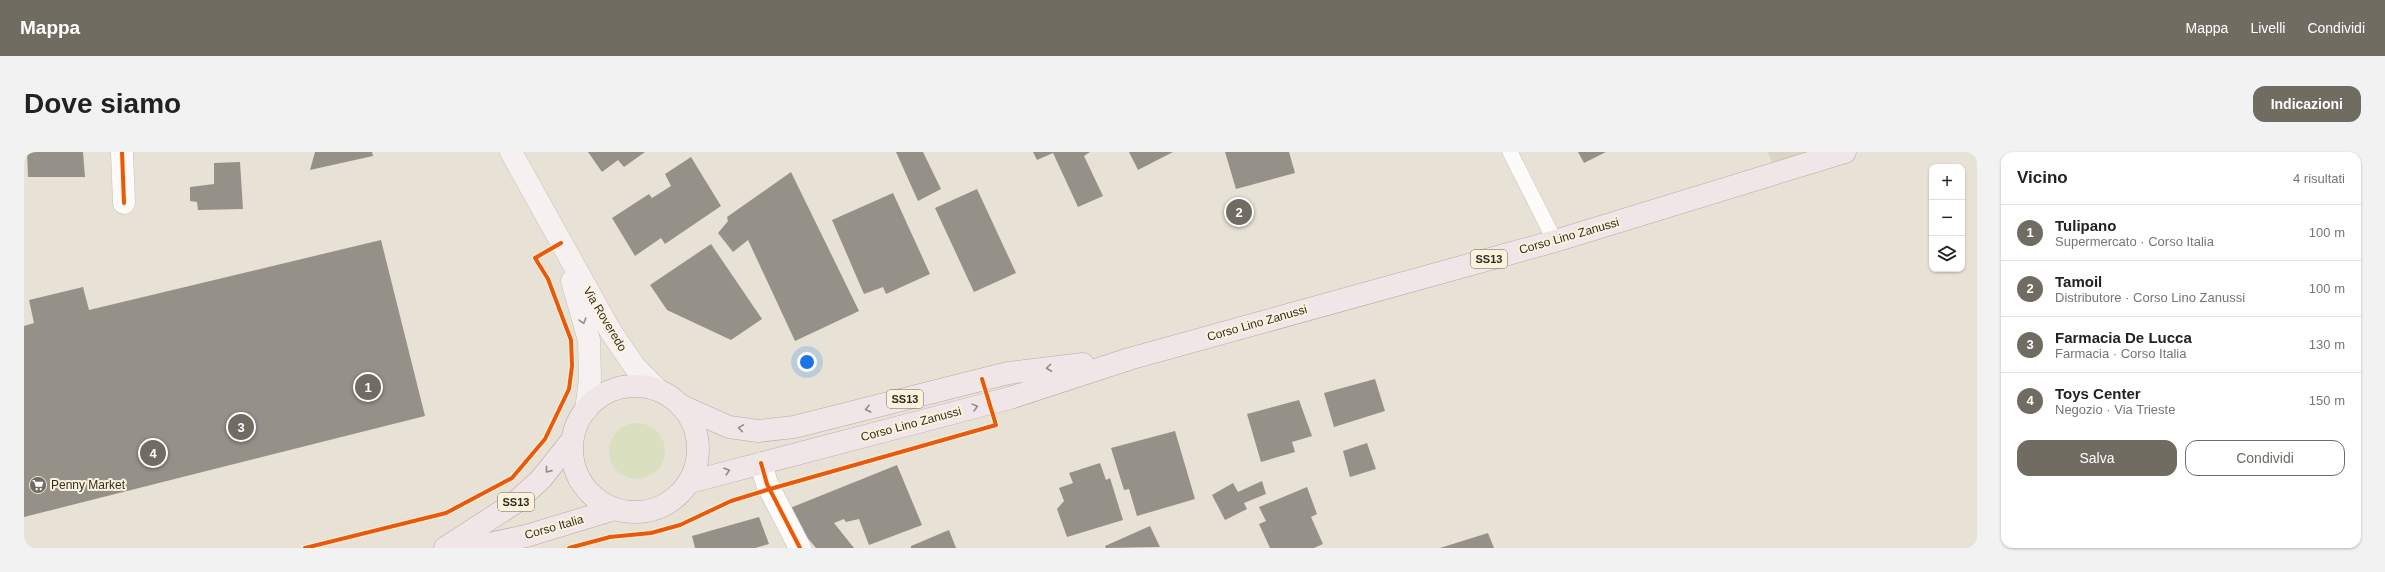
<!DOCTYPE html>
<html lang="it">
<head>
<meta charset="utf-8">
<style>
	body { margin:0; font-family:Arial,sans-serif; background:#f2f2f2; color:#222 }
	.controls { position:absolute; right:12px; top:12px; display:grid; overflow:hidden; border-radius:8px; box-shadow:0 1px 3px #0004 }
	.controls button { width:36px; height:36px; display:grid; place-items:center; padding:0; border:0; border-bottom:1px solid #e0e0e0; background:#fff; color:#222; font:20px sans-serif }
	.you { position:absolute; left:783px; top:210px; width:14px; height:14px; margin:-10px; border:3px solid #fff; border-radius:50%; background:#1a73e8; box-shadow:0 0 0 6px #1a73e833 }
	.badge { display:grid; place-items:center; width:26px; height:26px; border-radius:50%; background:#706c62; color:#fff; font-size:13px; font-weight:700 }
	.pin { position:absolute; translate:-50% -50%; border:2px solid #fff; box-shadow:0 1px 4px #0006 }
	.list { margin:0; padding:0; list-style:none }
	h2 { display:flex; justify-content:space-between; align-items:center; height:52px; margin:0; padding:0 16px; font-size:17px }
	h2 small { font-size:13px; font-weight:400; color:#767676 }
	.list li { display:grid; grid-template-columns:26px 1fr auto; gap:12px; align-items:center; box-sizing:border-box; height:56px; padding:0 16px; border-top:1px solid #e0e0e0 }
	.list b { display:block; font-size:15px; white-space:nowrap }
	.list p { margin:0; font-size:13px; white-space:nowrap; color:#767676 }
	.list em { font-size:13px; font-style:normal; color:#767676 }
	.actions { display:flex; gap:8px; padding:12px 16px }
	.actions a { flex:1; padding:9px 0; border:1px solid #706c62; border-radius:12px; text-align:center; font-size:14px; color:#706c62 }
	.actions .main { background:#706c62; color:#fff }
	.icon { flex:none; width:22px; height:22px; fill:none; stroke:currentColor; stroke-width:2; stroke-linecap:round; stroke-linejoin:round }
	.map { position:relative; flex:none; width:1953px; height:396px; overflow:hidden; border-radius:12px }
	header { display:flex; align-items:center; gap:24px; box-sizing:border-box; height:56px; padding:0 20px; background:#706c62; color:#fff }
	header strong { font-size:19px }
	nav { display:flex; gap:22px; margin-inline-start:auto; font-size:14px }
	.intro { display:flex; align-items:center; justify-content:space-between; box-sizing:border-box; height:96px; padding:0 24px }
	h1 { margin:0; font-size:28px }
	.button { padding:10px 18px; border-radius:12px; background:#706c62; color:#fff; font-size:14px; font-weight:700 }
	main { display:flex; gap:24px; padding:0 24px }
	aside { flex:1; background:#fff; border-radius:12px; box-shadow:0 1px 3px #0004 }
	.map>svg:first-child { display:block }
	.industrial { fill:#dbd3c3 }
	.green { fill:#d9dfbf }
	.building { fill:#959188 }
	.lines { fill:none; stroke-linecap:round; stroke-linejoin:round }
	.service-casing { stroke:#c5c0b7; stroke-width:16 }
	.minor-casing { stroke:#c5c0b7; stroke-width:23 }
	.secondary-casing { stroke:#c5c0b7; stroke-width:23 }
	.primary-casing { stroke:#b9a7a5; stroke-width:23 }
	.service { stroke:#fcfbf9; stroke-width:15 }
	.minor { stroke:#fcfbf9; stroke-width:22 }
	.secondary { stroke:#f6f1f0; stroke-width:22 }
	.primary { stroke:#f0e6e8; stroke-width:22 }
	.cycleway-casing { stroke:#fcf2dc; stroke-width:6 }
	.cycleway { stroke:#e8590c; stroke-width:4 }
	.oneway { stroke:#938f8a }
	.oneway2 { stroke:#908a86 }
	.labels { text-anchor:middle; dominant-baseline:central; stroke-width:4; stroke-linejoin:round; paint-order:stroke }
	.shield { fill:#fcf2dc; stroke:#6d685b; stroke-width:1 }
	.shield-label { font-size:11px; font-weight:bold; fill:#302d24 }
	.street-label { font-size:12px; fill:#302d24; stroke:#fcf2dc }
	.poi-label { font-size:12px; fill:#302d24; stroke:#fcf2dc; text-anchor:start }
</style>
</head>
<body>
<header>
<strong>Mappa</strong>
<nav><a>Mappa</a><a>Livelli</a><a>Condividi</a></nav>
</header>
<div class="intro"><h1>Dove siamo</h1><a class="button">Indicazioni</a></div>
<main>
<div class="map">
<svg width="1953" height="396" viewBox="0 0 1953 396">
	<rect width="100%" height="100%" fill="#e8e2d6"/>
	<!-- industrial -->
	<path class="industrial" d="M 1743,0 L 1799,0 L 1750,14 Z"/>
	<!-- green -->
	<circle class="green" cx="613" cy="299" r="28"/>
	<!-- building -->
	<g class="building">
		<path d="M 3,0 L 59,0 L 61,25 L 4,25 Z"/>
		<path d="M 291,0 L 348,0 L 349,4 L 286,18 Z"/>
		<path d="M 564,0 L 621,0 L 600,15 L 594,8 L 578,20 Z"/>
		<path d="M 872,0 L 899,0 L 917,37 L 894,49 Z"/>
		<path d="M 1009,0 L 1066,0 L 1060,4 L 1079,44 L 1054,55 L 1029,1 L 1013,8 Z"/>
		<path d="M 1105,0 L 1149,0 L 1114,18 Z"/>
		<path d="M 1201,0 L 1265,0 L 1271,21 L 1212,37 Z"/>
		<path d="M 1554,0 L 1582,0 L 1560,11 Z"/>
		<path d="M 667,5 L 697,54 L 641,92 L 637,86 L 611,104 L 588,66 L 625,42 L 628,46 L 647,34 L 641,22 Z"/>
		<path d="M 216,10 L 219,57 L 174,58 L 173,50 L 166,49 L 166,35 L 190,32 L 190,11 Z"/>
		<path d="M 767,20 L 835,159 L 771,189 L 724,88 L 709,100 L 694,81 L 704,69 L 703,65 Z"/>
		<path d="M 953,37 L 992,121 L 950,140 L 911,56 Z"/>
		<path d="M 869,41 L 906,122 L 862,142 L 859,135 L 840,142 L 808,68 Z"/>
		<path d="M 357,88 L 401,264 L 0,365 L 0,174 L 10,171 L 5,148 L 59,135 L 65,158 Z"/>
		<path d="M 687,92 L 738,167 L 707,188 L 643,158 L 626,133 Z"/>
		<path d="M 1351,227 L 1361,259 L 1310,275 L 1300,241 Z"/>
		<path d="M 1275,248 L 1288,284 L 1268,290 L 1271,300 L 1237,310 L 1223,262 Z"/>
		<path d="M 1151,279 L 1171,347 L 1113,364 L 1105,337 L 1100,338 L 1087,296 Z"/>
		<path d="M 1343,291 L 1352,317 L 1326,325 L 1319,299 Z"/>
		<path d="M 1076,311 L 1082,328 L 1086,326 L 1099,368 L 1043,385 L 1033,357 L 1040,349 L 1035,336 L 1049,331 L 1045,321 Z"/>
		<path d="M 873,313 L 898,373 L 845,393 L 835,367 L 822,370 L 820,367 L 810,371 L 830,396 L 792,396 L 782,384 L 766,356 Z"/>
		<path d="M 1238,329 L 1242,342 L 1220,351 L 1223,357 L 1201,368 L 1188,343 L 1209,331 L 1214,340 Z"/>
		<path d="M 1283,335 L 1293,362 L 1287,365 L 1299,392 L 1290,396 L 1246,396 L 1235,372 L 1242,369 L 1235,355 Z"/>
		<path d="M 735,365 L 745,392 L 731,396 L 671,396 L 668,384 Z"/>
		<path d="M 1126,374 L 1136,395 L 1082,396 L 1081,394 Z"/>
		<path d="M 925,378 L 932,396 L 887,396 L 887,394 Z"/>
		<path d="M 1464,381 L 1470,396 L 1416,396 Z"/>
	</g>
	<g class="lines">
		<!-- service casing -->
		<g class="service-casing">
			<path id="service" d="M 1486,0 L 1531,89"/>
		</g>
		<!-- minor casing -->
		<g class="minor-casing">
			<g id="minor">
				<path d="M 98,0 L 100,51"/>
				<path d="M 737,311 L 743,332 L 776,396"/>
			</g>
		</g>
		<!-- secondary casing -->
		<g class="secondary-casing">
			<g id="secondary">
				<path d="M 487,0 L 587,180 L 611,215 L 634,238"/>
				<path d="M 548,129 L 565,188 L 566,227 L 562,258"/>
			</g>
		</g>
		<!-- primary casing -->
		<g class="primary-casing">
			<g id="primary">
				<circle cx="611" cy="297" r="63"/>
				<path d="M 660,255 L 705,275 L 734,279 L 770,275 L 984,221 L 1059,212"/>
				<path d="M 666,330 L 986,246 L 1105,207 L 1531,89 L 1821,0"/>
				<path d="M 421,396 L 492,350 L 517,327 L 548,288"/>
				<path d="M 445,396 L 502,384 L 591,357"/>
			</g>
		</g>
		<!-- service -->
		<use href="#service" class="service"/>
		<!-- minor -->
		<use href="#minor" class="minor"/>
		<!-- secondary -->
		<use href="#secondary" class="secondary"/>
		<!-- primary -->
		<use href="#primary" class="primary"/>
		<!-- cycleway casing -->
		<g class="cycleway-casing">
			<g id="cycleway">
				<path d="M 98,0 L 100,51"/>
				<path d="M 737,311 L 743,332 L 776,396"/>
				<path d="M 281,396 L 422,361 L 488,326 L 521,287 L 545,237 L 548,214 L 547,188 L 524,127 L 511,106 L 537,91"/>
				<path d="M 545,396 L 586,385 L 627,381 L 656,373 L 707,349 L 746,337 L 972,273 L 958,227"/>
			</g>
		</g>
		<!-- cycleway -->
		<use href="#cycleway" class="cycleway"/>
	</g>
	<!-- one-way arrows -->
	<defs><path id="oneway-chevron" d="M-2-3.5L2.5 0L-2 3.5" fill="none" stroke-width="1.6" stroke-linecap="round" stroke-linejoin="round"/></defs>
	<use class="oneway" href="#oneway-chevron" transform="translate(559 169) rotate(74)"/>
	<g class="oneway2">
		<use href="#oneway-chevron" transform="translate(1025 216) rotate(173)"/>
		<use href="#oneway-chevron" transform="translate(951 255) rotate(-15)"/>
		<use href="#oneway-chevron" transform="translate(844 257) rotate(166)"/>
		<use href="#oneway-chevron" transform="translate(717 276) rotate(-171)"/>
		<use href="#oneway-chevron" transform="translate(524 318) rotate(129)"/>
		<use href="#oneway-chevron" transform="translate(703 319) rotate(-16)"/>
	</g>
	<!-- icons -->
	<defs>
		<g id="supermarket-disc" transform="scale(0.9)"><circle r="9.5" fill="#706c62" stroke="#fcf2dc"/><path d="M-6-5.5h2.5l.6 2H6L4.5 2H-2.5L-4.4-4H-6ZM-1.5 3.2a1.3 1.3 0 1 0 .1 0ZM3 3.2a1.3 1.3 0 1 0 .1 0Z" fill="#fff"/></g>
	</defs>
	<g fill-rule="evenodd">
		<use href="#supermarket-disc" x="14" y="333"/>
	</g>
	<g class="labels">
		<!-- shield labels -->
		<g class="shield">
			<rect x="1447" y="98" width="36" height="18" rx="3"/>
			<rect x="863" y="238" width="36" height="18" rx="3"/>
			<rect x="474" y="341" width="36" height="18" rx="3"/>
		</g>
		<g class="shield-label">
			<text x="1465" y="107">SS13</text>
			<text x="881" y="247">SS13</text>
			<text x="492" y="350">SS13</text>
		</g>
		<!-- street labels -->
		<g class="street-label">
			<text transform="translate(1545 84) rotate(-16)">Corso Lino Zanussi</text>
			<text transform="translate(581 167) rotate(59)">Via Roveredo</text>
			<text transform="translate(1233 171) rotate(-16)">Corso Lino Zanussi</text>
			<text transform="translate(887 272) rotate(-15)">Corso Lino Zanussi</text>
			<text transform="translate(530 375) rotate(-16)">Corso Italia</text>
		</g>
		<!-- poi labels -->
		<g class="poi-label">
			<text x="27" y="333">Penny Market</text>
		</g>
	</g>
</svg>
<div class="controls">
<button>+</button>
<button>−</button>
<button><svg class="icon" aria-label="layers" viewBox="0 0 24 24"><path d="M12 4l9 5-9 5-9-5zM3 14l9 5 9-5"/></svg></button>
</div>
<div class="you"></div>
<div class="pin badge" style="left:344px;top:235px">1</div>
<div class="pin badge" style="left:1215px;top:60px">2</div>
<div class="pin badge" style="left:217px;top:275px">3</div>
<div class="pin badge" style="left:129px;top:301px">4</div>
</div>
<aside>
<h2>Vicino<small>4 risultati</small></h2>
<ul class="list">
<li><span class="badge">1</span><div><b>Tulipano</b><p>Supermercato · Corso Italia</p></div><em>100 m</em></li>
<li><span class="badge">2</span><div><b>Tamoil</b><p>Distributore · Corso Lino Zanussi</p></div><em>100 m</em></li>
<li><span class="badge">3</span><div><b>Farmacia De Lucca</b><p>Farmacia · Corso Italia</p></div><em>130 m</em></li>
<li><span class="badge">4</span><div><b>Toys Center</b><p>Negozio · Via Trieste</p></div><em>150 m</em></li>
</ul>
<div class="actions"><a class="main">Salva</a><a>Condividi</a></div>
</aside>
</main>
</body>
</html>
